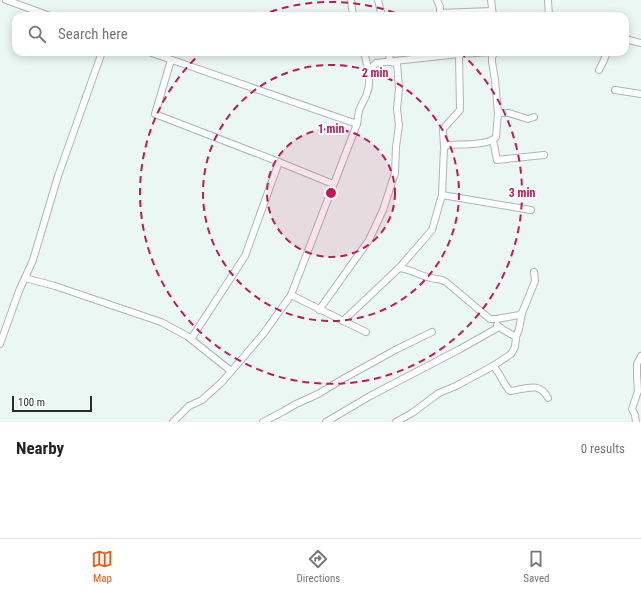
<!DOCTYPE html>
<html lang="en">
<head>
<meta charset="utf-8">
<style>
	body { margin:0; font-family:"Roboto Condensed",sans-serif; background:#f6f6f6; color:#222 }
	.scale { position:absolute; left:12px; bottom:10px; width:80px; box-sizing:border-box; padding-left:4px; border:2px solid #282c2a; border-top:0; font-size:11px; line-height:14px; white-space:nowrap; color:#282c2a; -webkit-text-stroke:3px #fff; paint-order:stroke }
	.list { margin:0; padding:0; list-style:none }
	h2 { display:flex; justify-content:space-between; align-items:center; height:52px; margin:0; padding:0 16px; font-size:17px }
	h2 small { font-size:13px; font-weight:400; color:#767676 }
	.icon { flex:none; width:22px; height:22px; fill:none; stroke:currentColor; stroke-width:2; stroke-linecap:round; stroke-linejoin:round }
	.map { position:relative; flex:none; width:641px; height:422px; overflow:hidden }
	.search { position:absolute; background:#fff; box-shadow:0 2px 10px #0003; left:12px; right:12px; top:12px; height:44px; display:flex; align-items:center; gap:10px; box-sizing:border-box; padding:0 14px; border-radius:12px; color:#767676; font-size:15px }
	.sheet { height:116px; background:#fff }
	nav { display:flex; justify-content:space-around; align-items:center; box-sizing:border-box; height:56px; border-top:1px solid #e0e0e0; background:#fff; font-size:11px; color:#767676 }
	nav a { display:grid; justify-items:center; gap:2px }
	nav .on { color:#ea580c }
	.map>svg:first-child { display:block }
	.lines { fill:none; stroke-linecap:round; stroke-linejoin:round }
	.minor-casing { stroke:#acb7b3; stroke-width:8 }
	.minor { stroke:#fff; stroke-width:6 }
	.ring { fill:none; stroke:#c2185b; stroke-width:2; stroke-dasharray:7 5 }
	.centre { fill:#c2185b; stroke:#fff; stroke-width:2 }
	.ring-label { font-size:12px; text-anchor:middle; font-weight:bold; fill:#c2185b; stroke:#fff; stroke-width:4; stroke-linejoin:round; paint-order:stroke }
</style>
</head>
<body>
<div class="map">
<svg width="641" height="422" viewBox="0 0 641 422">
	<rect width="100%" height="100%" fill="#ebf7f3"/>
	<g class="lines">
		<!-- minor casing -->
		<g class="minor-casing">
			<g id="minor">
				<path d="M 6,0 L 50,16"/>
				<path d="M 351,0 L 353,16"/>
				<path d="M 378,0 L 382,16"/>
				<path d="M 437,0 L 440,7 L 440,16"/>
				<path d="M 491,0 L 493,16"/>
				<path d="M 548,0 L 549,16"/>
				<path d="M 440,13 L 492,11"/>
				<path d="M 625,39 L 641,43"/>
				<path d="M 149,52 L 357,124"/>
				<path d="M 495,52 L 492,57 L 492,62 L 495,80 L 498,113"/>
				<path d="M 171,60 L 155,114 L 279,162 L 333,184"/>
				<path d="M 369,70 L 376,63 L 459,54 L 491,52"/>
				<path d="M 599,70 L 604,60 L 607,52"/>
				<path d="M 615,90 L 641,94"/>
				<path d="M 493,140 L 497,160 L 544,155"/>
				<path d="M 444,147 L 443,129 L 460,110 L 459,54"/>
				<path d="M 442,195 L 531,210"/>
				<path d="M 399,268 C 411,269 420,276 431,278 C 438,280 439,278 446,282 L 490,319 L 497,319 L 519,315 L 522,313 L 535,281 L 534,272"/>
				<path d="M 25,278 L 55,286 L 161,322 L 187,336 L 231,371"/>
				<path d="M 291,295 L 366,332"/>
				<path d="M 319,310 L 369,240 L 383,210 L 395,173 L 396,147 L 399,125 L 397,109 L 399,89 L 397,63 L 390,62 L 389,52"/>
				<path d="M 343,321 L 399,268 L 432,230 L 442,195 L 444,147 L 449,145 C 460,144 489,146 496,137 L 498,113 L 509,113 L 528,119 L 534,117"/>
				<path d="M 497,325 L 502,329 L 516,337"/>
				<path d="M 191,339 L 245,256 L 279,162"/>
				<path d="M 0,344 L 19,291 L 33,260 L 58,176 L 102,52"/>
				<path d="M 493,366 L 511,354 L 515,347 L 516,337 L 519,329 L 522,313"/>
				<path d="M 173,422 L 189,406 L 202,400 L 222,382 L 264,333 L 291,295 L 357,124 C 358,119 358,112 360,108 C 362,103 366,98 367,93 C 372,82 367,64 364,52"/>
				<path d="M 263,422 L 284,411 L 294,405 L 318,394 L 341,380 L 397,349 L 432,332"/>
				<path d="M 326,422 L 370,396 L 460,349 L 499,327"/>
				<path d="M 396,422 L 412,413 L 439,393 L 456,386 L 493,366 C 501,374 503,384 510,391 C 524,390 539,380 548,398"/>
				<path d="M 636,422 L 635,415 L 632,409 L 638,391 L 637,375 L 637,364 L 641,356"/>
			</g>
		</g>
		<!-- minor -->
		<use href="#minor" class="minor"/>
	</g>
	<!-- distance rings -->
	<circle cx="331" cy="193" r="64" fill="#c2185b" fill-opacity=".12"/>
	<g class="ring">
		<circle cx="331" cy="193" r="64"/>
		<circle cx="331" cy="193" r="128"/>
		<path d="M259 16A191 191 0 0 1 403 16M460 52A191 191 0 1 1 202 52"/>
	</g>
	<circle cx="331" cy="193" r="6" class="centre"/>
	<g class="ring-label">
		<text x="375" y="77">2 min</text>
		<text x="331" y="133">1 min</text>
		<text x="522" y="197">3 min</text>
	</g>
</svg>
<div class="scale">100 m</div>
<div class="search"><svg class="icon" aria-label="search" viewBox="0 0 24 24"><circle cx="10" cy="10" r="6"/><path d="M15 15l6 6"/></svg>Search here</div>
</div>
<section class="sheet">
<h2>Nearby<small>0 results</small></h2>
<ul class="list">
</ul>
</section>
<nav>
<a class="on"><svg class="icon" aria-label="map" viewBox="0 0 24 24"><path d="M3 6l6-2 6 2 6-2v14l-6 2-6-2-6 2zM9 4v14M15 6v14"/></svg>Map</a>
<a><svg class="icon" aria-label="directions" viewBox="0 0 24 24"><path d="M12 3l9 9-9 9-9-9zM9 14v-3h6M13 9l2 2-2 2"/></svg>Directions</a>
<a><svg class="icon" aria-label="saved" viewBox="0 0 24 24"><path d="M7 4h10v16l-5-4-5 4z"/></svg>Saved</a>
</nav>
</body>
</html>
